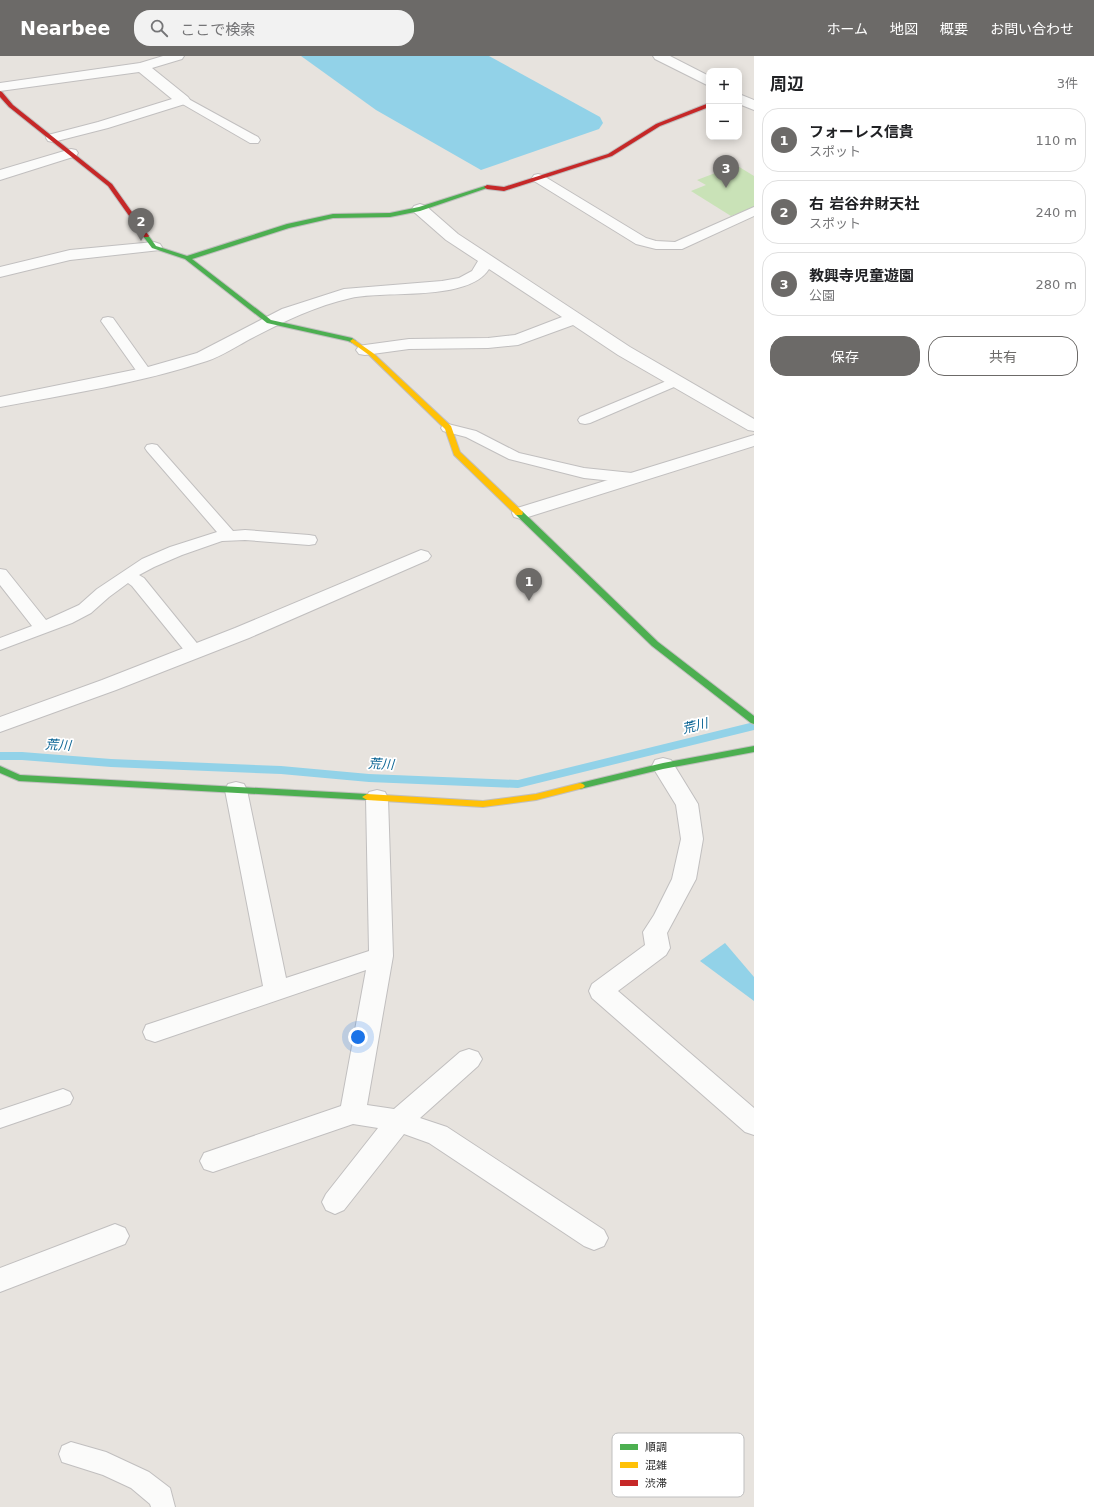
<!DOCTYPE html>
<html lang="ja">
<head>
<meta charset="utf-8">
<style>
	body { margin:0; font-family:"DejaVu Sans","Noto Sans JP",sans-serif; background:#f2f2f2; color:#202124 }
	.controls { position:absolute; right:12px; top:12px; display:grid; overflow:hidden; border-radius:8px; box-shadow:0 2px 10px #0003 }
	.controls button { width:36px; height:36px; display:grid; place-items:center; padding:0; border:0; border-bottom:1px solid #e0e0e0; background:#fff; color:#202124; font:20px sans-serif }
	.you { position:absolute; left:358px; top:981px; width:14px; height:14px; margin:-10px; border:3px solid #fff; border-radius:50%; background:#1a73e8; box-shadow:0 0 0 6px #1a73e833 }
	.badge { display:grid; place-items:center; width:26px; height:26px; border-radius:50%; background:#6c6a68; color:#fff; font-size:13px; font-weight:700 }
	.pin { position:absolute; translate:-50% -33px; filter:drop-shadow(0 1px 2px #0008) }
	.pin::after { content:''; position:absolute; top:21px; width:14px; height:12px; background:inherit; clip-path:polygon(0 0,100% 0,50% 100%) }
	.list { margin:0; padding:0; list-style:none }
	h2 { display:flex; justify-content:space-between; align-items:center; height:52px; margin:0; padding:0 16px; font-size:17px }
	h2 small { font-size:13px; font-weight:400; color:#757577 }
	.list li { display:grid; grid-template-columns:26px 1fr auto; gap:12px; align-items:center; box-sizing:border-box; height:64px; margin:0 8px 8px; padding:0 8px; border:1px solid #e0e0e0; border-radius:16px }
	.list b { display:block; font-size:15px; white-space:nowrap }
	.list p { margin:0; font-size:13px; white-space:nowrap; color:#757577 }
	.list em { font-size:13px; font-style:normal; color:#757577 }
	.actions { display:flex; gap:8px; padding:12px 16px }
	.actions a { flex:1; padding:9px 0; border:1px solid #6c6a68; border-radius:16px; text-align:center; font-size:14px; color:#6c6a68 }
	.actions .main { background:#6c6a68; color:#fff }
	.icon { flex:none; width:22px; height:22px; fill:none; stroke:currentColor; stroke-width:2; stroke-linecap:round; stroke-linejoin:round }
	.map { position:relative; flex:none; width:754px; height:1451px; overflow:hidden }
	header { display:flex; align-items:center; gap:24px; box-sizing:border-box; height:56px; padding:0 20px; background:#6c6a68; color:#fff }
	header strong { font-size:19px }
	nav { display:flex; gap:22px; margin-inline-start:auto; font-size:14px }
	.search { width:280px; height:36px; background:#f2f2f2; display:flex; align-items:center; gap:10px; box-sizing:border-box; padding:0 14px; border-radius:16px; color:#757577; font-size:15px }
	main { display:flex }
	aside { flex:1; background:#fff }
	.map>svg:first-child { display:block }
	.green { fill:#c9e2b7 }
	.water { fill:#92d2e8 }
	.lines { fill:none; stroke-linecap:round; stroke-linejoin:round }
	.stream { fill:#92d2e8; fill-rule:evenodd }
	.lane-casing { stroke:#c1bfbf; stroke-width:2 }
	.street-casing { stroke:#c1bfbf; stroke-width:2 }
	.fast-casing { stroke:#c1bfbf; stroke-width:2 }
	.slow-casing { stroke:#c1bfbf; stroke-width:2 }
	.jam-casing { stroke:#c1bfbf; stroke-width:2 }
	.lane { fill:#fbfbfa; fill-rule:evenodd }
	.street { fill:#fbfbfa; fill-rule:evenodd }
	.fast { fill:#4caf50; fill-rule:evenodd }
	.slow { fill:#ffc107; fill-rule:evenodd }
	.jam { fill:#c62828; fill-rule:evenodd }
	.labels { text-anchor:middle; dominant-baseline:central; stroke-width:3.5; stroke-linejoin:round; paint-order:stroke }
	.water-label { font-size:13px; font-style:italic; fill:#0f6796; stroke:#fff }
	.key { fill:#fff; stroke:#bfbfbf; stroke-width:1 }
	.key-label { font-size:11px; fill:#292929 }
</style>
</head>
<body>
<header>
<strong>Nearbee</strong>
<div class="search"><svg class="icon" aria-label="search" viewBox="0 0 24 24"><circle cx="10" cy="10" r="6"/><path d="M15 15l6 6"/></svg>ここで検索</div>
<nav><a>ホーム</a><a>地図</a><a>概要</a><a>お問い合わせ</a></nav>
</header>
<main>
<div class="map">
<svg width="754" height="1451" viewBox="0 0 754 1451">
	<rect width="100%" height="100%" fill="#e7e3de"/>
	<!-- green -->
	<path class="green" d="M 736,109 L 754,120 L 754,151 L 731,160 L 691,135 L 706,129 L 697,124 Z"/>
	<!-- water -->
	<g class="water">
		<path d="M 301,0 L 489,0 L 600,61 L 603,67 L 599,73 L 481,114 L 376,54 Z"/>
		<path d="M 725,887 L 754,921 L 754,945 L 700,905 Z"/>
	</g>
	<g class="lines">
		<!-- stream -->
		<path class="stream" d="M 754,666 L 754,674 L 518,732 L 369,726 L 281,718 L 111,711 L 22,704 L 0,704 L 0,696 L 22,696 L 111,703 L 281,710 L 369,718 L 518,724 Z"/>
		<!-- lane casing -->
		<g class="lane-casing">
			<g id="lane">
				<path d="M 183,40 L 258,81 L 260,84 L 258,87 L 250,87 L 179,46 L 177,44 L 179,42 Z"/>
				<path d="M 538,118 L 542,119 L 646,182 L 656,185 L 675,186 L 754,151 L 754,160 L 682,193 L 656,193 L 636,188 L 534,125 L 532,122 L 534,119 Z"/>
				<path d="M 108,261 L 113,262 L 150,314 L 152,317 L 150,320 L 145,321 L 140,320 L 101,265 L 103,262 Z"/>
				<path d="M 676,321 L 681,322 L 683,325 L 681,328 L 590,367 L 585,368 L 580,367 L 578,364 L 580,361 Z"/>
				<path d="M 448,368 L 476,375 L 519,397 L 584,412 L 632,417 L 637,419 L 640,422 L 637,425 L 632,427 L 584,422 L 509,403 L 466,381 L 443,375 L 441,372 L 443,369 Z"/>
				<path d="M 152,388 L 157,389 L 233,475 L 245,474 L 309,479 L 315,480 L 317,484 L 315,488 L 309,489 L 245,484 L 222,485 L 182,499 L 154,511 L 139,519 L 144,522 L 200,591 L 202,595 L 200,599 L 194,601 L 188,599 L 132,530 L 128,527 L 109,541 L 91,557 L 72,567 L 0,594 L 0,582 L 32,570 L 0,529 L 0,513 L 6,514 L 46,564 L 79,549 L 97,533 L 142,503 L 170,491 L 217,476 L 147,395 L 145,392 L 147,389 Z"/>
				<path d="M 63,1033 L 70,1036 L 73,1042 L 70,1048 L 0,1072 L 0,1054 Z"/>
				<path d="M 71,1386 L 106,1396 L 149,1416 L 170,1432 L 175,1451 L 151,1451 L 150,1448 L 131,1432 L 103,1419 L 62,1406 L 59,1398 L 62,1390 Z"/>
			</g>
		</g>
		<!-- street casing -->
		<g class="street-casing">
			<g id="street">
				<path d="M 163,0 L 184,0 L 182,3 L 152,12 L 188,41 L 190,44 L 188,47 L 108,72 L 53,86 L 48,85 L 46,82 L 48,79 L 98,66 L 172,43 L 139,16 L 0,35 L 0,27 L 140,7 Z"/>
				<path d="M 653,0 L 670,0 L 709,20 L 709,30 L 655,3 Z"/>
				<path d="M 739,38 L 754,44 L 754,54 L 739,48 Z"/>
				<path d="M 71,93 L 76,94 L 78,97 L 76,100 L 0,124 L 0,114 Z"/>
				<path d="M 420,148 L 426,150 L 458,178 L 630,291 L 754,363 L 754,375 L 748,374 L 618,299 L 573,269 L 518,289 L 488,292 L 409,293 L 365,299 L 359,298 L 356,294 L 359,290 L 365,289 L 409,283 L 488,282 L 515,279 L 562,261 L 489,213 C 468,246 387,234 351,242 C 315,250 283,266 250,283 C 237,290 222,300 207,305 C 140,327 69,338 0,351 L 0,341 L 148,311 L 197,297 L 282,253 L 344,233 L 442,225 L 459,222 L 472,215 L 478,205 L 446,184 L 414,156 L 412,153 L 414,150 Z"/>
				<path d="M 154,186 L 160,188 L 162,191 L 160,194 L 70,204 L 0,221 L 0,211 L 70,194 Z"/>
				<path d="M 754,379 L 754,390 L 528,461 L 521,463 L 514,461 L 512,457 L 514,453 Z"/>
				<path d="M 421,494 L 428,496 L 431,500 L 428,504 L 249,582 L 116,634 L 0,676 L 0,661 L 102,624 L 235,572 Z"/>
				<path d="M 663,702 L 671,704 L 698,748 L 703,783 L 696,823 L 667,877 L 670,892 L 666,899 L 618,935 L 754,1052 L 754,1079 L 745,1076 L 592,942 L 589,935 L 592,928 L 645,889 L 643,876 L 654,859 L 672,823 L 681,783 L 676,749 L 652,710 L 655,704 Z"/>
				<path d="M 236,726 L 244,728 L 247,734 L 286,922 L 369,895 L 366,742 L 369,736 L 377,734 L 385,736 L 388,742 L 393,900 L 367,1049 L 394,1053 L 460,996 L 469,993 L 478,996 L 482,1003 L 478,1010 L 420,1062 L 447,1071 L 604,1174 L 608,1182 L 604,1190 L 594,1194 L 584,1190 L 429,1087 L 404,1078 L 344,1154 L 335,1158 L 326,1154 L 322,1146 L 326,1138 L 378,1072 L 353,1068 L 213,1116 L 204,1113 L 200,1105 L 204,1097 L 341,1050 L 366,914 L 155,986 L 146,983 L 143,976 L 146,969 L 263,930 L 225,734 L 228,728 Z"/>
				<path d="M 115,1168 L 125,1172 L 129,1180 L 125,1188 L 0,1236 L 0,1212 Z"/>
			</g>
		</g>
		<!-- fast casing -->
		<g class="fast-casing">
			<g id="fast">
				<path d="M 485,130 L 490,131 L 420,155 L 390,161 L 333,162 L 289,172 L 192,203 L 271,264 L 352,282 L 356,285 L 353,287 L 348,285 L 267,267 L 185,203 L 152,192 L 143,180 L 148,179 L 156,190 L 187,200 L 287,168 L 333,158 L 390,157 L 419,151 Z"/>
				<path d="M 516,455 L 522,455 L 658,586 L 754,660 L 754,668 L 751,667 L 652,590 L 516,459 L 515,457 Z"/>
				<path d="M 754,690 L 754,696 L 663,713 L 580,733 L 575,730 L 580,727 L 663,707 Z"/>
				<path d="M 0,710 L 20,719 L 367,738 L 372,741 L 367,744 L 19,725 L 0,717 Z"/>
			</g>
		</g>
		<!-- slow casing -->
		<g class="slow-casing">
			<g id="slow">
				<path d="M 353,283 L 373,297 L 451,370 L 460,396 L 522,455 L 523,457 L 522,459 L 516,459 L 454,399 L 445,373 L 369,299 L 351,286 L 350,285 Z"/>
				<path d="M 580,727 L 583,728 L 585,730 L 583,732 L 536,744 L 483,751 L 367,744 L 362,741 L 367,738 L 483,745 L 536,738 Z"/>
			</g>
		</g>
		<!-- jam casing -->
		<g class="jam-casing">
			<g id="jam">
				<path d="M 0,35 L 2,36 L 13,49 L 112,128 L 149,180 L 148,181 L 144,181 L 108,130 L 9,51 L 0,41 Z"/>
				<path d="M 709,47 L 709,51 L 660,70 L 612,100 L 504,135 L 487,133 L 484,131 L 487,129 L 504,131 L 608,98 L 656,68 Z"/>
			</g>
		</g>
		<!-- lane -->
		<use href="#lane" class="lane"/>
		<!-- street -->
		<use href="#street" class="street"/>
		<!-- fast -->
		<use href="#fast" class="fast"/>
		<!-- slow -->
		<use href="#slow" class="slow"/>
		<!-- jam -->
		<use href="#jam" class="jam"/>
	</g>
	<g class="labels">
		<!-- water labels -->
		<g class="water-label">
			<text transform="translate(695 670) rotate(-14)">荒川</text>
			<text transform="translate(58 689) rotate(3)">荒川</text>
			<text transform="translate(381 708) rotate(3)">荒川</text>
		</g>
	</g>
	<!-- legend -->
	<rect x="612" y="1377" width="132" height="64" rx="6" class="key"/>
	<rect x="620" y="1388" width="18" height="6" fill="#4caf50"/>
	<rect x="620" y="1406" width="18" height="6" fill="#ffc107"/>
	<rect x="620" y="1424" width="18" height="6" fill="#c62828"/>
	<g class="key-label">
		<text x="645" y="1395">順調</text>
		<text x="645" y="1413">混雑</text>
		<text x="645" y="1431">渋滞</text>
	</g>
</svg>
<div class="controls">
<button>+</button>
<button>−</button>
</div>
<div class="you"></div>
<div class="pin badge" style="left:529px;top:545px">1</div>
<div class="pin badge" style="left:141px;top:185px">2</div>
<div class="pin badge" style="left:726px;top:132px">3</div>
</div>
<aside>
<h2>周辺<small>3件</small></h2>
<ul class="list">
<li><span class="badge">1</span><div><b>フォーレス信貴</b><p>スポット</p></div><em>110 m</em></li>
<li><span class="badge">2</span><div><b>右 岩谷弁財天社</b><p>スポット</p></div><em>240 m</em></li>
<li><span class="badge">3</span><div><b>教興寺児童遊園</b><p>公園</p></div><em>280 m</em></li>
</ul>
<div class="actions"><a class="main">保存</a><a>共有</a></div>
</aside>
</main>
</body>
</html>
